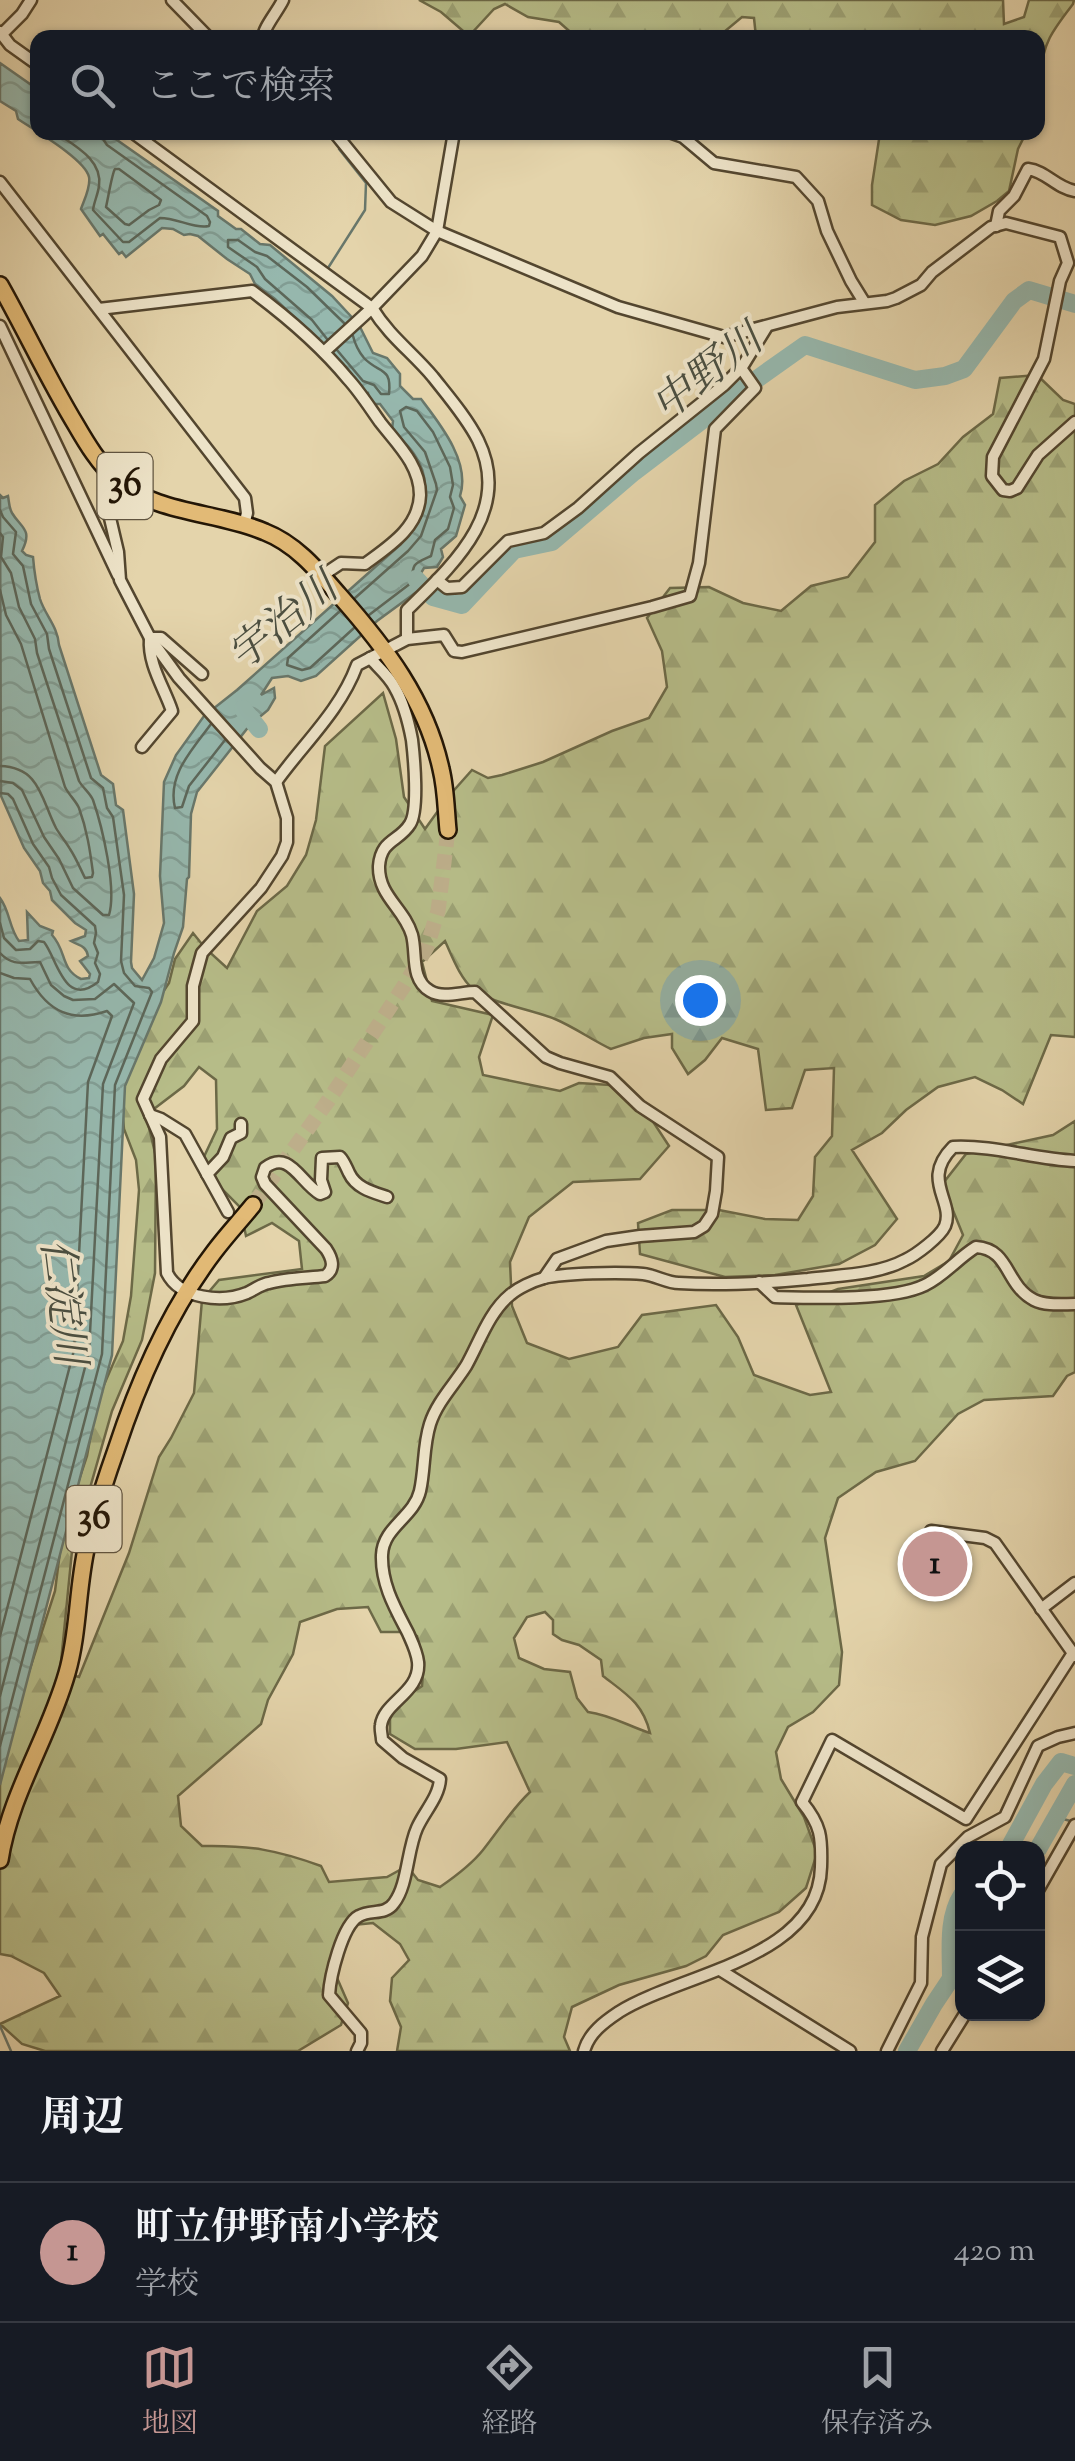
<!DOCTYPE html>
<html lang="ja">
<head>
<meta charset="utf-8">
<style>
	body { margin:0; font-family:"Sorts Mill Goudy","Noto Serif JP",serif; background:#242831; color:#f1f3f6 }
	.controls { position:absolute; right:30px; bottom:30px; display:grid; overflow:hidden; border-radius:20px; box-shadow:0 2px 8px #0004 }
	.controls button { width:90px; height:90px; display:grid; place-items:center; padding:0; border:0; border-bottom:2px solid #363941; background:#171b24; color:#f1f3f6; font:50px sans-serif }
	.you { position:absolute; left:700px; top:1000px; width:35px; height:35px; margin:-25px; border:8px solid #fff; border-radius:50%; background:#1a73e8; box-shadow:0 0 0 15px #1a73e833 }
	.badge { display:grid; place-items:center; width:65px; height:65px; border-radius:50%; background:#c59692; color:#111; font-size:32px; font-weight:700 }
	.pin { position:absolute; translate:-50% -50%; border:5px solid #fff; box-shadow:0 2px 10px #0006 }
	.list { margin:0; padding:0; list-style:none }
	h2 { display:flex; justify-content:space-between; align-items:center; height:130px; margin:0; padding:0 40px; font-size:42px }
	h2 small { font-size:32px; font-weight:400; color:#9ea1a6 }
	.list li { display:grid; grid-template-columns:65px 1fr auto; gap:30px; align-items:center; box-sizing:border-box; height:140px; padding:0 40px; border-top:2px solid #363941 }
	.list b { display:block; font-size:38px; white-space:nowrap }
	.list p { margin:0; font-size:32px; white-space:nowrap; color:#9ea1a6 }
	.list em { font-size:32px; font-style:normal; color:#9ea1a6 }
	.icon { flex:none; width:55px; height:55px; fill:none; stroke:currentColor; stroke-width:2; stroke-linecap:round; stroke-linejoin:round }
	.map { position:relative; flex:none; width:1075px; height:2051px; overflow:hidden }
	.search { position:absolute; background:#171b24; box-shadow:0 2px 8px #0004; left:30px; right:30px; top:30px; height:110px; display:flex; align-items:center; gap:25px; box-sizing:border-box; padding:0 35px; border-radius:20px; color:#9ea1a6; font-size:38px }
	.sheet { height:270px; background:#171b24 }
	nav { display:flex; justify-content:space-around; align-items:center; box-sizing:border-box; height:140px; border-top:2px solid #363941; background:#171b24; font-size:28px; color:#9ea1a6 }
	nav a { display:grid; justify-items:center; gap:5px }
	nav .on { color:#c59692 }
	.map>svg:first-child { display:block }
	.forest { fill:url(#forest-firs); stroke:#6c6947; stroke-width:2.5; fill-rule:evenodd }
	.water { fill:url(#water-waves); stroke:#68776b; stroke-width:2.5 }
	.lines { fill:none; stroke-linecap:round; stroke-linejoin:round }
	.shore { stroke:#5c675a; stroke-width:2.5 }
	.stream { stroke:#68776b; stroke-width:2.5 }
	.river { stroke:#96b8ae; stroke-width:18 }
	.primary-tunnel { stroke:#bdae8a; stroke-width:15; stroke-dasharray:15 8; stroke-linecap:butt }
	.street-casing { stroke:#53462f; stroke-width:15 }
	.primary-casing { stroke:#231606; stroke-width:20 }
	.street { stroke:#ede3c8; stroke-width:10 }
	.primary { stroke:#e2ba76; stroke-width:15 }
	.labels { text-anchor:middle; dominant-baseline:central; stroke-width:8; stroke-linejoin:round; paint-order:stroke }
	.shield { fill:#ede3c8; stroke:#605440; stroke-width:2.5 }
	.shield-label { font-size:38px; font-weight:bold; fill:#231606 }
	.water-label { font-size:42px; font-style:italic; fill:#4b4f41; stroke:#ede3c8 }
</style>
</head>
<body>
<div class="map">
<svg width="1075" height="2051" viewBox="0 0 1075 2051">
	<defs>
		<pattern id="forest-firs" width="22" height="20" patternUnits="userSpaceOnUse" patternTransform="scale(2.5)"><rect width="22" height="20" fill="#b6bc88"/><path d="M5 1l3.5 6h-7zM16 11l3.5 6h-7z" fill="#9ca174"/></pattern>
		<pattern id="water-waves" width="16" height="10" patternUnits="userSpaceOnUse" patternTransform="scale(2.5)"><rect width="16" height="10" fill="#96b8ae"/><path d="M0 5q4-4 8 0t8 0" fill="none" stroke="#819d94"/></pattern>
	</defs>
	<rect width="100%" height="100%" fill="#e4d4ab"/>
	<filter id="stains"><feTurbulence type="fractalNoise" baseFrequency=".002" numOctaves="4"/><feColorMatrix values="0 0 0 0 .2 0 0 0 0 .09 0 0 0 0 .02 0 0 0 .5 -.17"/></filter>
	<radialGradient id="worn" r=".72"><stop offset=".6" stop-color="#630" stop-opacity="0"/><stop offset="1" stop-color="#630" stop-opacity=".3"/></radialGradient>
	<!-- forest -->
	<g class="forest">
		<path d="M 419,0 L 1003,0 L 1004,24 L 1024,17 L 1029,0 L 1074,0 L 1073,4 C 1053,30 1043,42 1040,76 C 1039,87 1041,97 1038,108 L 1038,38 L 756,37 L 754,18 L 742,17 L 718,37 L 576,37 L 559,22 L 528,17 L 505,4 L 494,9 L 469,36 L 441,12 Z"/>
		<path d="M 880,133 L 880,132 L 1026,133 L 1018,149 L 1009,191 L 997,201 L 971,216 L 935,225 L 901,220 L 872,205 L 872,185 Z"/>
		<path d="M 1037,375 L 1063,400 L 1075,404 L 1075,1037 L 1051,1035 L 1023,1104 L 1002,1090 L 975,1077 L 938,1087 L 906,1110 L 882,1133 L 852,1150 L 897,1219 L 875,1245 L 839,1264 L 775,1275 L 725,1277 L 640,1254 L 638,1223 L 672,1210 L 719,1210 L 765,1219 L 798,1220 L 813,1196 L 815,1157 L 832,1136 L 834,1068 L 805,1070 L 792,1108 L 766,1110 L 758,1049 L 722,1038 L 705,1060 L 688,1074 L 672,1048 L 672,1034 L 644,1038 L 611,1049 C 592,1040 574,1027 555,1019 C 534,1010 489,1003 473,989 C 460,978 452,956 445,941 L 422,962 L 432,1001 L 493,1015 L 479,1057 L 483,1075 L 560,1091 L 579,1083 L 626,1086 L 650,1117 L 669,1146 L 640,1179 L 573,1182 L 529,1217 L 510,1262 L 512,1306 L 527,1343 L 569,1359 L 618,1347 L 642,1315 L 716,1305 L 738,1337 L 754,1375 L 810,1395 L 831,1392 L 796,1305 L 838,1289 L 924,1276 L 949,1261 L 963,1235 L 952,1208 L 937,1191 L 966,1154 L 1053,1135 L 1075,1121 L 1075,1372 L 1067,1376 L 1053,1396 L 984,1400 L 958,1414 L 915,1461 L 876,1472 L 838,1498 L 825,1538 L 842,1652 L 839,1685 L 813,1712 L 788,1727 L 776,1752 L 781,1779 L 804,1817 L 817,1853 L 806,1888 L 779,1912 L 723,1935 L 706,1956 L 686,1966 L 619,1985 L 572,2007 L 564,2037 L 570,2051 L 397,2051 L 401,2027 L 390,2001 L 392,1978 L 409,1960 L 400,1944 L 373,1923 L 353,1925 L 334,1971 L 348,2003 L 341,2025 L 298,2051 L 45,2051 L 22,2044 L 0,2024 L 60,1996 L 44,1973 L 11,1956 L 0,1954 L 0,1762 L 55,1591 L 63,1528 L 87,1456 L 97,1401 L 123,1341 L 131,1296 L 139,1190 L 136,1160 L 124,1129 L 121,1097 L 124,1069 L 153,1007 L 169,983 L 175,959 L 193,933 L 205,948 L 227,968 L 257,911 L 287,886 L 306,855 L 316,820 L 325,746 L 383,693 L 396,739 L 404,797 L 425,829 L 448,797 L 472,770 L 488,778 L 502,775 L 543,762 L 612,731 L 649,718 L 667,687 L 662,651 L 647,618 L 670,588 L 709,587 L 743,603 L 781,611 L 811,586 L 848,577 L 875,542 L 875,505 L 904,481 L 938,464 L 963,437 L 993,414 L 1000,378 ZM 199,1067 L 216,1080 L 217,1129 L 202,1161 L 214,1181 L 240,1207 L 246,1236 L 272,1223 L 299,1241 L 302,1269 L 219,1280 L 202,1300 L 194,1393 L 171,1438 L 159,1457 L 129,1553 L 79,1677 L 60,1672 L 72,1551 L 112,1411 L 142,1340 L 155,1273 L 156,1157 L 146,1115 L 184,1086 ZM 368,1607 L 381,1632 L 402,1632 L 417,1636 L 424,1662 L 422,1686 L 390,1708 L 390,1734 L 415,1749 L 456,1749 L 507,1742 L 530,1792 C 511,1810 499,1830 483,1850 C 471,1865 456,1876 440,1887 L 418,1880 L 407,1866 L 387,1877 L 329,1882 L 321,1866 C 277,1850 249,1845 202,1846 L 181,1826 L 178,1796 L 261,1724 L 268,1700 L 293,1654 L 300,1622 L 337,1609 ZM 545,1612 L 553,1620 L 553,1634 L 562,1640 L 579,1645 L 601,1660 L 603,1676 C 626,1694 643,1703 650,1733 C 628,1726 611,1715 588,1712 L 577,1698 L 570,1672 L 544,1669 L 519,1658 L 514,1638 L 527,1617 Z"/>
	</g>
	<!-- water -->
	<path class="water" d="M 0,63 L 37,89 L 38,132 L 107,133 L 218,211 L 218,216 L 236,229 L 241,229 L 260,244 L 270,245 L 332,296 L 359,325 L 373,353 L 387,358 L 400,374 L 400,386 L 413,399 L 421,399 C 440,424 471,462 460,496 L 465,505 L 456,536 L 441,549 L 443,557 L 437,567 L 424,568 L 421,573 L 426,585 L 377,621 L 316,676 L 301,681 L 288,676 L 272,678 L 261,695 L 274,688 L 275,698 L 268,710 L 250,725 L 197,792 L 191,814 L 189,877 L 187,879 L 183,927 L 174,953 L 161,1002 L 125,1086 L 112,1355 L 0,1785 L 0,898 C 10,911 9,928 19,941 L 28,940 L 27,912 L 40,926 L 53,931 L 52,935 C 67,951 60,969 81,979 L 89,978 L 90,974 L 80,961 L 88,956 C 86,945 79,946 71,941 L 85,936 L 86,930 L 75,923 L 52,900 L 50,891 L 43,883 L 40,871 L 24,848 L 1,796 L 0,495 L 3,498 L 8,496 C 9,501 9,508 12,513 C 21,528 33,529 22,551 L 26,555 L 33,557 C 34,569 37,588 40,599 C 45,615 58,627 59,645 L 101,775 L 113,784 L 116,805 L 123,810 L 134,894 L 131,962 L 132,968 L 142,980 L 154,958 L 164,923 L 160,876 L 164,782 L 176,755 L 204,716 L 237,690 L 401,544 C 423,519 435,483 414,454 C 408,445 400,438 392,430 L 393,421 L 380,404 L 370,404 L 368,393 L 361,394 L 305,327 L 275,299 L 255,284 L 250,274 L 227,259 L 198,236 L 190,234 L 184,235 L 173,229 L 162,228 L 126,257 L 122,252 L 119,254 L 103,234 L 100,236 L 81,209 C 84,200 91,187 89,177 C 85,159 34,130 18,119 L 16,111 L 0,101 Z"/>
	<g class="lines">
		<!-- shore -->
		<g class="shore">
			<path d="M 55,132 C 73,145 103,159 99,186 C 98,194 94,202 93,210 L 123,242 L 129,242 L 160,218 C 177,218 194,229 209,226 L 210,222 L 207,216 L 107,145 L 103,139 L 102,132"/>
			<path d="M 115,169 L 119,169 L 161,200 L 159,205 L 149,210 L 129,225 L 125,224 L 106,207 C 108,199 112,173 115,169 Z"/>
			<path d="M 327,339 L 312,320 L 265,279 L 257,267 L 228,247 L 228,240 L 238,240 L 255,252 L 267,256 L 307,287 L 344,323"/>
			<path d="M 337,350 L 363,381 L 374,385 L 381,394 L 389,394 C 392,366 379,374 364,358 C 359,352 355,344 353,336"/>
			<path d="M 0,510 L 3,517 L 16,532 L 13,554 L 23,566 L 31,604 L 47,634 L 49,649 L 91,778 L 103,788 L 107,808 L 113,817 L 124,895 L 121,961 L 124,973 L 135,986 L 149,988 L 152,992 L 115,1085 L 102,1354 L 0,1746"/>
			<path d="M 0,533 L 3,537 L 1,557 L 11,573 L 19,607 L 35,639 L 37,653 L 79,781 C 83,788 90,793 93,800 C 102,826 117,888 109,915 L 103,915 L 73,888 L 59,859 L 44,837 L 22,790 L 13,783 L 0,781"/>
			<path d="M 0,590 L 6,615 L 21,644 L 65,787 C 69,795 76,801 79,808 C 87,830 90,850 93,873 L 92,877 L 85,878 C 80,868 76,858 70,849 C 66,842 60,835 56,828 C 41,799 40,767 0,766"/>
			<path d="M 355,598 L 408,551 L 421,536 L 437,490 L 436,484 L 425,452 L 404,427 L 400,411 L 406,407 L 417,411 L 433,432 L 450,467 L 453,485 L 450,497 L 454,508 L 448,529 L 435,540 L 431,556 C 413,564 413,563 411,583 L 369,615"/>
			<path d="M 340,611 L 288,658 L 287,665 L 302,670 L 310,668 L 354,628"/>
			<path d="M 211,724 C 192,750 167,775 175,808 L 182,807 L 189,786 L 225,740"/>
			<path d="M 0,793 L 8,794 L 13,799 L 33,844 L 49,867 L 52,878 L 61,895 L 95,926 L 96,933 L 94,943 L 98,953 L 95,963 L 100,974 L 98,982 C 64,1009 57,958 44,942 L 38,941 L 30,949 L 16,950 L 4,938 L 0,923"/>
			<path d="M 0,953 C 13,967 24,962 40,962 L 51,985 L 64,996 L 73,1000 L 95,999 L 114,984 L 134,1003 L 103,1084 L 89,1352 L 0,1696"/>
			<path d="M 0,973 L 14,978 L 30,979 C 48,1012 72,1023 107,1011 L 112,1016 L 88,1082 L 74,1350 L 0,1636"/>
		</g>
		<!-- stream -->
		<g class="stream">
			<path d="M 328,268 L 365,210 L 366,183 L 339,149"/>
			<path d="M 1056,1817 L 1074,1822"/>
			<path d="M 0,2026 L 11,2051"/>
		</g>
		<!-- river -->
		<g class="river">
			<path d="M 416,579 L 433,597 L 462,605 L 514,550 L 552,542 L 634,472 L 747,386 L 805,345 L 915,380 L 945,376 L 964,369 L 1014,301 L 1029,290 L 1075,304"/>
			<path d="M 243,709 L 259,729"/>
			<path d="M 1009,1848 L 1044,1784 L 1061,1762 L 1075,1766"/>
			<path d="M 1038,1849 L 1075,1784"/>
			<path d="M 951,1977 C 951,1950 947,1918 962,1895"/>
			<path d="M 907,2051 L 934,2004 L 962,1962"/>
		</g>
		<!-- primary-tunnel -->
		<path class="primary-tunnel" d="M 253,1205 L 328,1101 L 404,986 L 427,947 L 438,911 L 448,830"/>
		<!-- street casing -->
		<g class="street-casing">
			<g id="street">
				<path d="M 172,0 L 209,38"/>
				<path d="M 0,32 L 10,45 L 38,65"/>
				<path d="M 1,35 L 22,14 L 31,0"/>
				<path d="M 263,38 C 263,28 278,11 283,0"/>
				<path d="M 132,132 L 372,308 C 390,337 412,352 433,377 C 448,396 467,418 478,440 C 513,511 454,564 407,610 L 407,639"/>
				<path d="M 334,132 L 391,202 L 437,231 L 618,307 L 724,337 L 837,307 L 887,301 L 896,298 L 921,285 L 932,272 L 991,227 L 1006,223 L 1060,237 L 1068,263 L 1060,281 L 1044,359 L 993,457 L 992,476 L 1003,490 L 1010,491 L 1017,488 L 1038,455 L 1075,422"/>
				<path d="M 669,132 L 683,137 L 714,163 L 796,177 L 818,201 L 827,231 L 851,281 L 864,302"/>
				<path d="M 0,182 L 245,498 L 247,513 L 244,525"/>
				<path d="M 996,226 L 999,211 L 1014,196 L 1028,169 C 1046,171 1056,188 1075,191"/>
				<path d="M 99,309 L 252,291 C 287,317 320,345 348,379 C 360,392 370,408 380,422 C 397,444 420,465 420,495 C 419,528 388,547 365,564 L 341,563 L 323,575"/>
				<path d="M 0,326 L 118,575"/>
				<path d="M 324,352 L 372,308 L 422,256 L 437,231 L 454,132"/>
				<path d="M 116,480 L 105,496 L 106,501 L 118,552 L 120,580 L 150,638 L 179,678 L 260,768 L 276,782 L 287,818 L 287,842 L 282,856 L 261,888 L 202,953 L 193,986 L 193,1021 L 161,1059 L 143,1099 L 160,1137 L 167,1273 C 180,1299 222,1303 247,1293 C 254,1290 261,1284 269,1283 C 286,1278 307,1278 325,1276 C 336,1269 332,1258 326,1249 L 265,1184 L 262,1177 L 265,1168 C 289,1149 300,1182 320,1194 L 325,1192 L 321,1180 L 322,1158 L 340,1157 C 344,1161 346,1167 349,1173 C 356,1188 372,1192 387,1197"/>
				<path d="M 437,580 L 447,588 L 462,587 L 508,541 L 544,533 L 578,508 L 639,453 L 724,385 L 742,367 L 766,328"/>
				<path d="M 370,658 C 378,667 390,677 395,688 C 403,702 409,724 412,740 C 414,757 419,810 410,824 C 399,842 381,839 379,866 C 378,896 404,908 412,935 C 417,954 410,979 430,991 C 443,999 461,992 475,992 L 546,1057 L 560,1063 L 610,1077 L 640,1106 L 718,1157 L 716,1191 L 712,1214 L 704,1226 L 694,1232 L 640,1236 L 606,1241 L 557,1259 L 544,1278"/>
				<path d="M 142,747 L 172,711 C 164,687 148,665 150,638 L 161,638 L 202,674"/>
				<path d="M 276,782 C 304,743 340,711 357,665 L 407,639 L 444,635 L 454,651 L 462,652 L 652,607 L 690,596 L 699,563 L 715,429 L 755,388 L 741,368"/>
				<path d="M 150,1115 L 161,1119 L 185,1134 L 228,1212"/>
				<path d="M 207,1174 L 223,1157 L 231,1138 L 241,1133 L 241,1124"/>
				<path d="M 759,1282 L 775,1297 C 812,1298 893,1301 925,1285 C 944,1276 958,1258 976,1247 C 1010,1249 1005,1285 1034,1300 C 1046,1306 1062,1304 1075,1304"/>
				<path d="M 931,1531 L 985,1538 L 995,1543 L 1075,1656"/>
				<path d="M 1041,1609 L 1075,1583"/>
				<path d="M 1038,1890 L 1075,1825"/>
				<path d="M 720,1970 L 850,2051"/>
				<path d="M 357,2051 L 361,2043 L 361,2033 L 329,1995 C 330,1977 342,1925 359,1916 C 371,1909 385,1916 394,1903 C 408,1885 407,1850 417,1828 C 424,1812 439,1797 440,1779 L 403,1758 L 382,1740 C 382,1735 380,1730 381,1725 C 384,1702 421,1692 418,1662 C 417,1652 412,1642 408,1633 C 395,1608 381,1584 382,1555 C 383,1527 414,1517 420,1491 C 425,1469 423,1446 430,1424 C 437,1402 454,1385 466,1366 C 479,1343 489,1312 510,1295 C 518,1288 533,1281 544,1278 C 565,1273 620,1272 643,1274 C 655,1275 667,1283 679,1283 C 722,1286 766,1283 808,1279 C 839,1275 877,1275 905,1260 C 916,1255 940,1237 945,1226 C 955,1201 920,1180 953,1147 C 994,1145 1034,1159 1075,1161"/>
				<path d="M 584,2051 C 589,2033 604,2022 619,2012 C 681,1973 819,1959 821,1867 C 822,1837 821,1825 802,1802 L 832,1740 L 966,1819 L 1073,1653"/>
				<path d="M 887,2051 L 921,1983 L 922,1937 L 941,1864 L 968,1837 L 1005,1817 L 1038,1746 L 1058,1737 L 1075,1733"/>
				<path d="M 942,2051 L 965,2014"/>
			</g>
		</g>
		<!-- primary casing -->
		<g class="primary-casing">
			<g id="primary">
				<path d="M 0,285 C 26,331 48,379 76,425 C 87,444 99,464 116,479 C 157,515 217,511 265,532 C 296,544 318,571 339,595 C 385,647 426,700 441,769 C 446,789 446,810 448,830"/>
				<path d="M 0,1860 C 10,1794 49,1737 67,1673 C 79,1632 77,1587 87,1545 C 95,1512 105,1481 116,1450 C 139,1380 169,1311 214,1252 C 226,1236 240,1221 253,1205"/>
			</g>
		</g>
		<!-- street -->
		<use href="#street" class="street"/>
		<!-- primary -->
		<use href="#primary" class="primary"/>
	</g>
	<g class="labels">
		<!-- shield labels -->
		<g class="shield">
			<rect x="97.5" y="453" width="55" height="66" rx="8"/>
			<rect x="66.5" y="1486" width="55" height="66" rx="8"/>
		</g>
		<g class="shield-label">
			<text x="125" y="486">36</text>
			<text x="94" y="1519">36</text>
		</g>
		<!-- water labels -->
		<g class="water-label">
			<text transform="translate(709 375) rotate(-38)">中野川</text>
			<text transform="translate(285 624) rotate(-39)">宇治川</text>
			<text transform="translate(60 1302) rotate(83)">仁淀川</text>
		</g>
	</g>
	<rect width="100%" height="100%" filter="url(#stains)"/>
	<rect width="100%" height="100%" fill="url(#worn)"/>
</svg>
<div class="controls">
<button><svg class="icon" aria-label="locate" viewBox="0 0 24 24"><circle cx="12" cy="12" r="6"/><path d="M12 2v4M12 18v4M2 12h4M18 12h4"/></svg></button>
<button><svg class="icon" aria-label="layers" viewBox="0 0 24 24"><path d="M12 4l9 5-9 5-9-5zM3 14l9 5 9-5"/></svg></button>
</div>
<div class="you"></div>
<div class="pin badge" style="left:935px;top:1564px">1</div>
<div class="search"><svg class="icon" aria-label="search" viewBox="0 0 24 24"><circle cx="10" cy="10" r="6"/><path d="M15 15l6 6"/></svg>ここで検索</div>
</div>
<section class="sheet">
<h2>周辺<small></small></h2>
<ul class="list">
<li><span class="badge">1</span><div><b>町立伊野南小学校</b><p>学校</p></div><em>420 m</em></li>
</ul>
</section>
<nav>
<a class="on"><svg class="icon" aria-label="map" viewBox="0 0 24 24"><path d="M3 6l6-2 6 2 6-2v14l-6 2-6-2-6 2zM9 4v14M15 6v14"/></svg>地図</a>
<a><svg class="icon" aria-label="directions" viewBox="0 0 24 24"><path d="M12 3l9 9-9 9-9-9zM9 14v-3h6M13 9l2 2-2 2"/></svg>経路</a>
<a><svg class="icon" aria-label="saved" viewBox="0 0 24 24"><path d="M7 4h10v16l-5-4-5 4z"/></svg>保存済み</a>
</nav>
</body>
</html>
